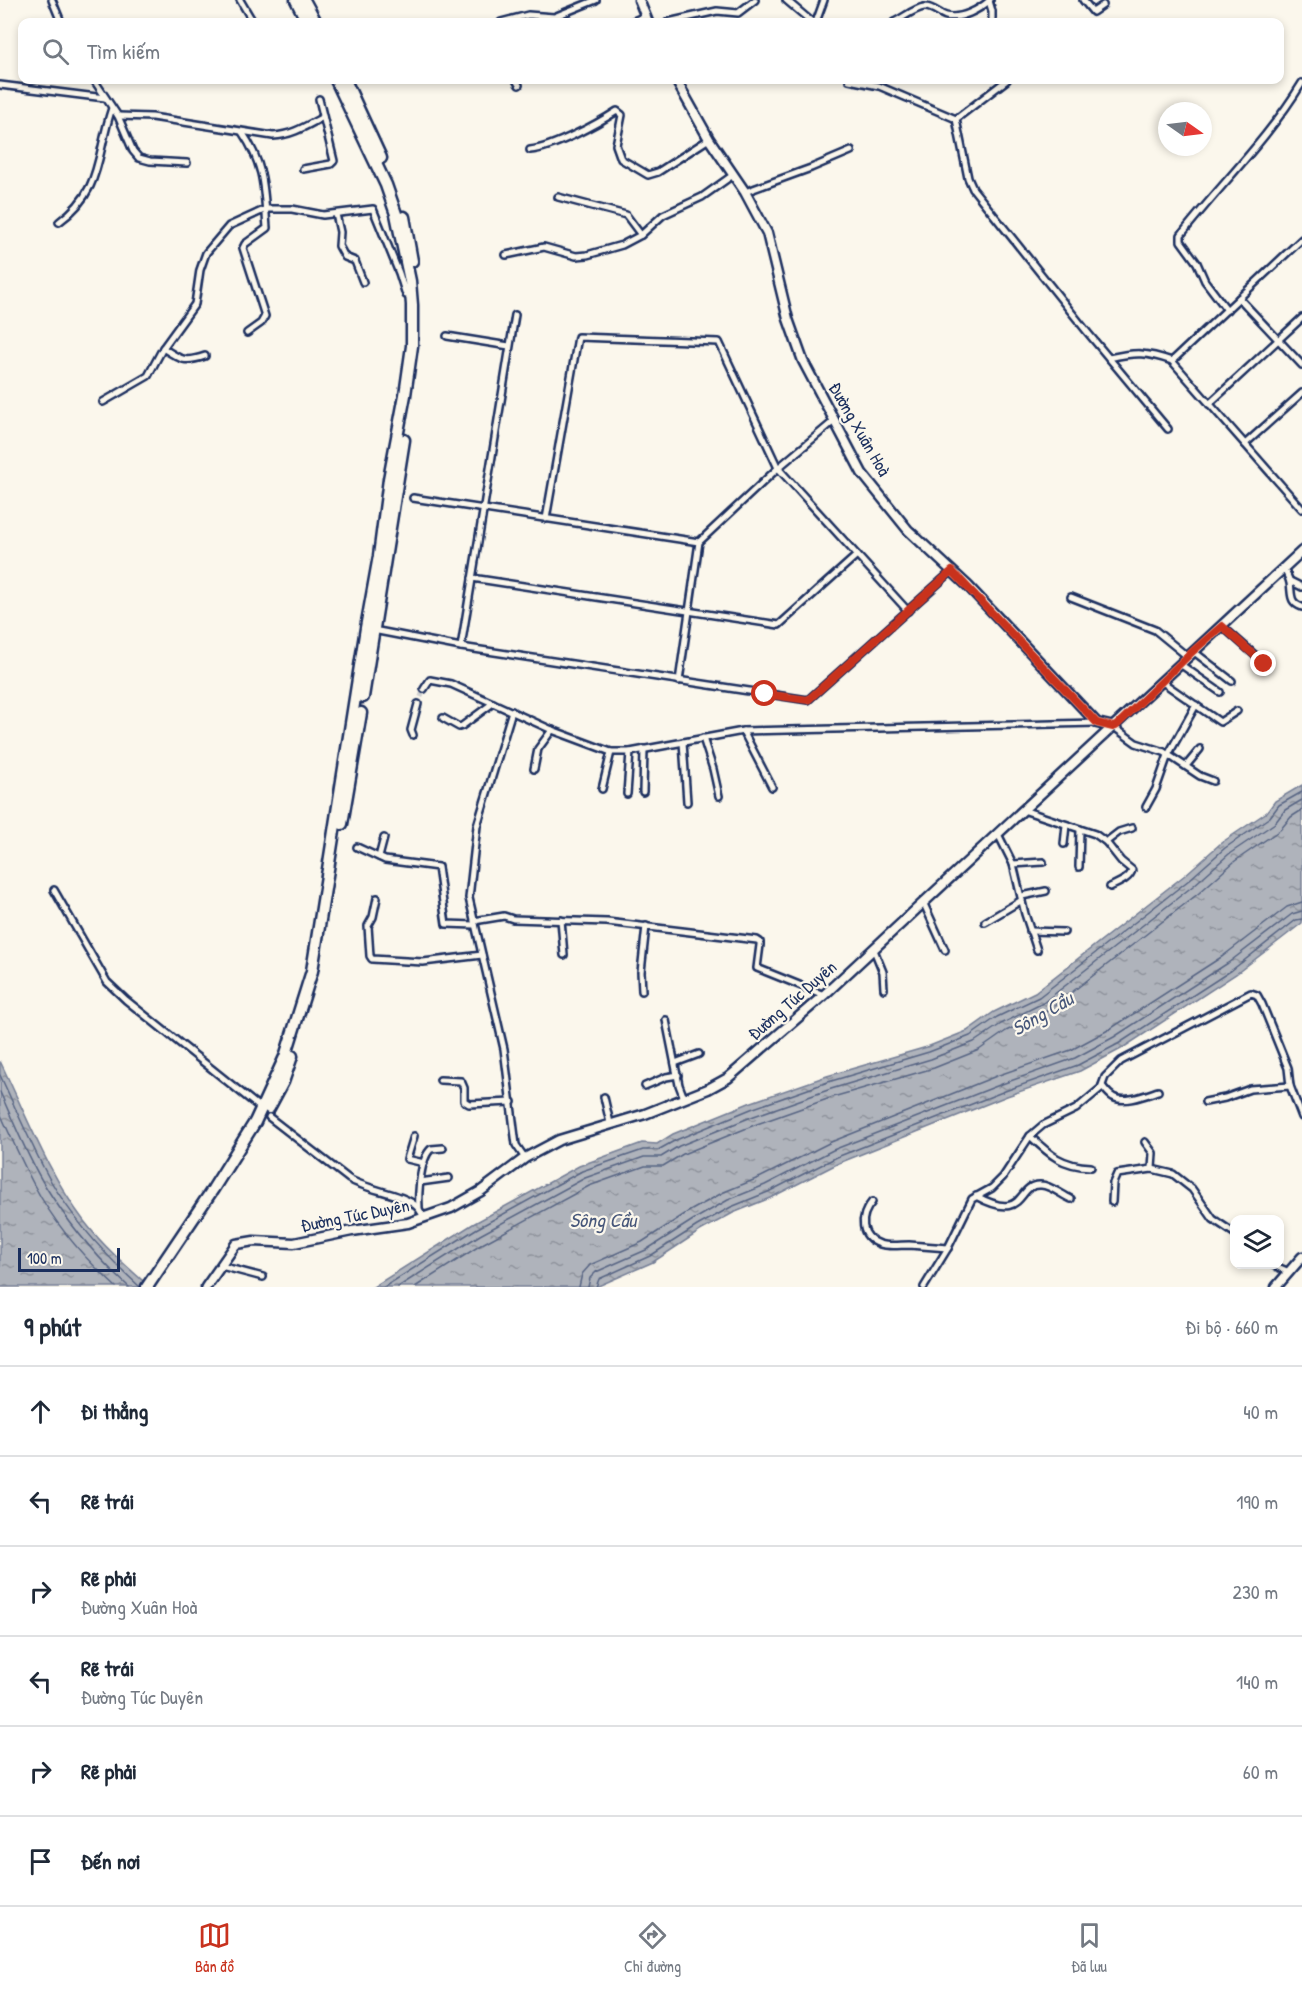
<!DOCTYPE html>
<html lang="vi">
<head>
<meta charset="utf-8">
<style>
	body { margin:0; font-family:"Patrick Hand",sans-serif; background:#f6f6f7; color:#1f2937 }
	.controls { position:absolute; right:18px; bottom:18px; display:grid; overflow:hidden; border-radius:12px; box-shadow:0 3px 9px #0003 }
	.controls button { width:54px; height:54px; display:grid; place-items:center; padding:0; border:0; border-bottom:2px solid #e0e1e3; background:#fff; color:#1f2937; font:30px sans-serif }
	.compass { position:absolute; left:1158px; top:102px; width:54px; height:54px; border-radius:50%; background:#fff; box-shadow:0 3px 9px #0003; rotate:104deg }
	.scale { position:absolute; left:18px; bottom:15px; width:102px; box-sizing:border-box; padding-left:6px; border:3px solid #1b2f5e; border-top:0; font-size:16px; line-height:21px; white-space:nowrap; color:#1b2f5e; -webkit-text-stroke:4px #fbf7ec; paint-order:stroke }
	.stop { position:absolute; width:18px; height:18px; margin:-14px; border:4px solid #c8321e; border-radius:50%; background:#fff }
	.stop.end { background:#c8321e; border-color:#fff; box-shadow:0 2px 6px #0008 }
	.list { margin:0; padding:0; list-style:none }
	h2 { display:flex; justify-content:space-between; align-items:center; height:78px; margin:0; padding:0 24px; font-size:26px }
	h2 small { font-size:20px; font-weight:400; color:#747a83 }
	.list li { display:grid; grid-template-columns:39px 1fr auto; gap:18px; align-items:center; box-sizing:border-box; height:90px; padding:0 24px; border-top:2px solid #e0e1e3 }
	.list b { display:block; font-size:22px; white-space:nowrap }
	.list p { margin:0; font-size:20px; white-space:nowrap; color:#747a83 }
	.list em { font-size:20px; font-style:normal; color:#747a83 }
	.icon { flex:none; width:33px; height:33px; fill:none; stroke:currentColor; stroke-width:2; stroke-linecap:round; stroke-linejoin:round }
	.map { position:relative; flex:none; width:1302px; height:1287px; overflow:hidden }
	.search { position:absolute; background:#fff; box-shadow:0 3px 9px #0003; left:18px; right:18px; top:18px; height:66px; display:flex; align-items:center; gap:15px; box-sizing:border-box; padding:0 21px; border-radius:12px; color:#747a83; font-size:22px }
	.sheet { height:618px; background:#fff }
	nav { display:flex; justify-content:space-around; align-items:center; box-sizing:border-box; height:84px; border-top:2px solid #e0e1e3; background:#fff; font-size:16px; color:#747a83 }
	nav a { display:grid; justify-items:center; gap:3px }
	nav .on { color:#c8321e }
	.map>svg:first-child { display:block }
	.water { fill:url(#water-ripples); stroke:#747e96; stroke-width:1.5 }
	.lines { fill:none; stroke-linecap:round; stroke-linejoin:round }
	.shore { stroke:#566483; stroke-width:1.5 }
	.street-tunnel { stroke:#cecfd0; stroke-width:5; stroke-dasharray:5 2.5; stroke-linecap:butt }
	.street-casing { stroke:#1b2f5e; stroke-width:10 }
	.secondary-casing { stroke:#1b2f5e; stroke-width:13 }
	.highway-casing { stroke:#1b2f5e; stroke-width:15 }
	.street { stroke:#fbf7ec; stroke-width:5 }
	.secondary { stroke:#fbf7ec; stroke-width:8 }
	.highway { stroke:#fbf7ec; stroke-width:10 }
	.route { stroke:#c8321e; stroke-width:8 }
	.labels { text-anchor:middle; dominant-baseline:central; stroke-width:4.5; stroke-linejoin:round; paint-order:stroke }
	.street-label { font-size:18px; fill:#1b2f5e; stroke:#fbf7ec }
	.water-label { font-size:20px; font-style:italic; fill:#47577a; stroke:#fbf7ec }
</style>
</head>
<body>
<div class="map">
<svg width="1302" height="1287" viewBox="0 0 1302 1287">
	<defs>
		<pattern id="water-ripples" width="26" height="14" patternUnits="userSpaceOnUse" patternTransform="scale(1.5)"><rect width="26" height="14" fill="#afb3bb"/><path d="M2 4q2-2 4 0t4 0M15 11q2-2 4 0t4 0" fill="none" stroke="#8e929b"/></pattern>
	</defs>
	<rect width="100%" height="100%" fill="#fbf7ec"/>
	<filter id="ink" filterUnits="userSpaceOnUse"><feTurbulence type="fractalNoise" baseFrequency=".0167" numOctaves="2"/><feDisplacementMap in="SourceGraphic" scale="12" xChannelSelector="R" yChannelSelector="G"/><feConvolveMatrix kernelMatrix="1 2 1 2 8 2 1 2 1" color-interpolation-filters="sRGB"/></filter>
	<g filter="url(#ink)">
		<!-- water -->
		<g class="water">
			<path d="M 1302,785 L 1302,923 L 1236,974 L 1121,1049 L 1080,1071 L 1007,1096 L 839,1163 L 770,1198 L 733,1213 L 700,1231 L 653,1262 L 596,1287 L 373,1287 L 473,1224 L 579,1166 L 642,1143 L 657,1144 L 673,1134 L 749,1103 L 827,1076 L 927,1047 L 967,1031 L 994,1012 L 1035,992 L 1185,875 L 1221,843 L 1267,812 L 1275,801 Z"/>
			<path d="M 0,1061 C 26,1115 48,1173 84,1221 C 103,1246 127,1267 150,1287 L 0,1287 Z"/>
		</g>
		<g class="lines">
			<!-- shore -->
			<g class="shore">
				<path d="M 0,1075 C 16,1109 31,1145 49,1178 C 73,1220 105,1255 140,1287"/>
				<path d="M 0,1092 C 14,1123 27,1156 44,1184 C 68,1223 96,1257 129,1287"/>
				<path d="M 0,1113 C 11,1137 22,1162 34,1185 C 54,1223 84,1258 116,1287"/>
				<path d="M 384,1287 L 476,1229 L 582,1171 L 643,1150 L 658,1150 L 676,1140 L 751,1109 L 828,1082 L 929,1052 L 970,1036 L 997,1017 L 1039,997 L 1189,880 L 1225,848 L 1270,817 L 1279,805 L 1302,792"/>
				<path d="M 398,1287 L 480,1235 L 585,1178 L 644,1157 L 661,1157 L 679,1146 L 754,1116 L 831,1089 L 931,1059 L 974,1042 L 1001,1024 L 1043,1003 L 1193,886 L 1229,854 L 1275,823 L 1285,810 L 1302,800"/>
				<path d="M 415,1287 L 484,1243 L 589,1186 L 645,1166 L 663,1166 L 683,1154 L 757,1124 L 833,1097 L 934,1068 L 979,1050 L 1006,1031 L 1049,1010 L 1199,893 L 1235,861 L 1280,830 L 1291,817 L 1302,810"/>
				<path d="M 579,1287 L 582,1274 L 590,1265 L 642,1242 L 688,1212 L 724,1192 L 761,1177 L 831,1142 L 999,1075 L 1071,1050 L 1110,1029 L 1223,956 L 1287,907 L 1302,902"/>
				<path d="M 588,1287 L 590,1278 L 596,1272 L 646,1250 L 693,1220 L 728,1200 L 765,1185 L 833,1150 L 1002,1084 L 1075,1058 L 1114,1037 L 1228,963 L 1292,914 L 1302,911"/>
				<path d="M 596,1287 L 599,1279 L 650,1256 L 697,1226 L 731,1207 L 768,1192 L 837,1157 L 1005,1091 L 1078,1065 L 1118,1044 L 1232,970 L 1296,920 L 1302,919"/>
			</g>
			<!-- street-tunnel -->
			<path class="street-tunnel" d="M 418,704 L 424,689"/>
			<!-- street casing -->
			<g class="street-casing">
				<g id="street">
					<path d="M 52,0 L 61,22"/>
					<path d="M 240,0 L 253,22"/>
					<path d="M 786,0 L 812,22"/>
					<path d="M 1083,0 L 1093,12 L 1103,5"/>
					<path d="M 989,1 L 992,11 L 992,22"/>
					<path d="M 294,22 L 296,22"/>
					<path d="M 501,22 L 528,15 L 554,17 L 596,0"/>
					<path d="M 631,22 L 645,16"/>
					<path d="M 668,22 L 717,11 L 738,13 L 755,0"/>
					<path d="M 816,22 L 824,0"/>
					<path d="M 894,22 C 903,18 915,8 924,7 C 932,6 939,14 946,16 C 961,20 980,9 990,0"/>
					<path d="M 94,80 L 118,116 L 133,151 L 139,158 L 150,161 L 187,163"/>
					<path d="M 516,80 L 519,85"/>
					<path d="M 849,80 L 879,86 L 956,119 L 1007,80"/>
					<path d="M 0,85 L 105,98"/>
					<path d="M 118,116 L 152,117 L 273,136 C 292,135 306,126 323,117"/>
					<path d="M 956,119 L 968,178 L 973,189 L 1088,333 L 1168,429"/>
					<path d="M 242,132 C 265,166 264,189 267,228 L 245,244 L 243,248 L 265,316 L 261,323 L 247,333"/>
					<path d="M 530,150 C 553,148 597,124 617,111 L 622,115 L 616,145 L 621,159 L 648,175 L 658,172 L 709,139"/>
					<path d="M 303,169 L 331,164 L 334,161 L 319,99"/>
					<path d="M 745,192 L 811,168 L 851,151"/>
					<path d="M 558,197 L 626,215 L 641,235"/>
					<path d="M 336,214 L 340,232 L 339,246 L 345,257 L 355,261 L 363,282"/>
					<path d="M 59,222 C 103,190 96,155 112,108"/>
					<path d="M 1302,239 L 1172,361 L 1302,509"/>
					<path d="M 506,255 L 544,247 L 576,256 L 587,255 L 622,245 L 641,235 L 663,215 L 702,197 L 733,175"/>
					<path d="M 1239,298 L 1302,365"/>
					<path d="M 1227,310 L 1205,281 L 1197,263 L 1181,241 L 1181,235 C 1221,184 1268,139 1302,83"/>
					<path d="M 447,336 L 509,346"/>
					<path d="M 163,348 C 181,360 185,363 205,356"/>
					<path d="M 1109,358 C 1136,352 1146,352 1172,361"/>
					<path d="M 103,402 L 148,376 L 163,348 L 195,304 L 200,270 L 206,253 L 229,226 L 266,209 L 292,209 L 323,215 L 373,209 L 399,273 L 406,295"/>
					<path d="M 1209,404 L 1302,318"/>
					<path d="M 1245,444 L 1302,393"/>
					<path d="M 413,498 L 699,542 L 778,468 L 834,421"/>
					<path d="M 546,519 L 578,337 L 719,342 L 778,468 L 908,611"/>
					<path d="M 1284,569 C 1286,573 1289,578 1290,583 C 1292,595 1289,602 1302,607"/>
					<path d="M 472,578 L 779,625 L 857,555"/>
					<path d="M 1290,581 L 1302,587"/>
					<path d="M 1071,597 L 1155,630 L 1188,657"/>
					<path d="M 1222,626 L 1265,664"/>
					<path d="M 373,630 L 461,647 L 808,700 L 952,571"/>
					<path d="M 461,647 L 515,315"/>
					<path d="M 1193,651 L 1232,681"/>
					<path d="M 1180,664 L 1220,692"/>
					<path d="M 679,681 L 699,542"/>
					<path d="M 1161,681 L 1220,722 L 1237,711"/>
					<path d="M 424,689 L 430,680 L 451,684 L 552,730 L 611,752 L 630,752 L 743,731 L 1097,723"/>
					<path d="M 512,711 L 477,826 L 469,898 L 504,1049 L 516,1145 L 525,1158"/>
					<path d="M 443,718 L 459,727 L 462,726 L 493,703"/>
					<path d="M 1114,727 L 1136,743 L 1164,752 L 1200,776 L 1213,781"/>
					<path d="M 743,731 L 772,787"/>
					<path d="M 413,735 L 411,730 L 418,704"/>
					<path d="M 703,738 L 713,769 L 719,796"/>
					<path d="M 683,742 L 687,802"/>
					<path d="M 1186,766 L 1200,749"/>
					<path d="M 534,769 L 538,749 L 552,730"/>
					<path d="M 602,789 L 611,752"/>
					<path d="M 643,792 L 644,749"/>
					<path d="M 627,794 L 630,752"/>
					<path d="M 1146,807 L 1156,789 L 1168,755 L 1196,705"/>
					<path d="M 1023,810 L 1095,834 L 1106,842 L 1121,861 L 1132,870 C 1130,879 1118,883 1110,887"/>
					<path d="M 998,834 L 1013,864 L 1025,914 L 1037,950"/>
					<path d="M 1106,842 L 1119,832 L 1132,828"/>
					<path d="M 1064,844 L 1066,825"/>
					<path d="M 357,847 L 385,860 L 438,867 L 446,924 L 475,925"/>
					<path d="M 379,857 L 384,838"/>
					<path d="M 1013,864 L 1043,862"/>
					<path d="M 1079,867 L 1080,829"/>
					<path d="M 54,890 L 107,982 L 126,1000 L 258,1106"/>
					<path d="M 1022,896 L 1046,891"/>
					<path d="M 377,898 L 373,917 L 368,926 L 370,956 L 372,959 L 423,962 L 482,955"/>
					<path d="M 924,904 L 945,950"/>
					<path d="M 561,920 L 564,955"/>
					<path d="M 474,921 L 504,916 L 513,919 L 607,922 L 757,940 L 760,942 L 760,945 L 757,968 L 824,995"/>
					<path d="M 985,922 L 1022,900"/>
					<path d="M 1030,931 L 1064,932"/>
					<path d="M 874,950 L 883,972 L 884,989"/>
					<path d="M 642,991 L 641,972 L 646,926"/>
					<path d="M 666,1020 L 679,1085 L 684,1098"/>
					<path d="M 675,1063 L 699,1054"/>
					<path d="M 440,1080 L 461,1081 L 464,1088 L 464,1101 L 469,1104 L 512,1102"/>
					<path d="M 645,1086 L 666,1077 L 678,1075"/>
					<path d="M 1102,1086 C 1105,1089 1108,1094 1113,1097 C 1124,1104 1146,1095 1158,1091"/>
					<path d="M 604,1097 L 610,1123"/>
					<path d="M 1205,1102 L 1225,1098 L 1250,1089 L 1290,1086"/>
					<path d="M 269,1117 L 349,1179 C 367,1190 404,1194 416,1206 C 420,1209 422,1214 424,1218"/>
					<path d="M 414,1136 L 407,1159 L 424,1163"/>
					<path d="M 1030,1136 C 1050,1155 1062,1166 1091,1167"/>
					<path d="M 1145,1142 L 1153,1153 L 1152,1169"/>
					<path d="M 420,1182 L 449,1178"/>
					<path d="M 976,1196 C 1028,1224 1015,1183 1041,1185 C 1050,1185 1062,1195 1071,1199"/>
					<path d="M 872,1202 C 859,1217 860,1237 880,1244 C 889,1247 900,1245 909,1245 C 922,1246 935,1247 948,1248"/>
					<path d="M 1112,1202 L 1113,1183 L 1117,1174 L 1152,1169 L 1173,1174 L 1192,1189 L 1213,1219 L 1234,1233"/>
					<path d="M 419,1208 C 418,1193 420,1159 431,1149 L 443,1148"/>
					<path d="M 1271,1264 L 1289,1272"/>
					<path d="M 221,1266 L 263,1277"/>
					<path d="M 924,1287 L 948,1248 L 972,1199 L 992,1188 L 1003,1177 L 1030,1136 L 1043,1125 L 1076,1109 L 1101,1088 L 1105,1077 L 1121,1061 L 1251,993 L 1257,995 L 1262,1004 L 1288,1068 L 1290,1086 L 1302,1117"/>
				</g>
			</g>
			<!-- secondary casing -->
			<g class="secondary-casing">
				<g id="secondary">
					<path d="M 639,0 L 648,22"/>
					<path d="M 676,80 L 709,139 L 745,192 L 767,233 L 788,319 L 803,361 L 862,473 L 908,530 L 968,586 L 1097,723 L 1114,727"/>
					<path d="M 206,1287 L 236,1244 L 254,1241 L 294,1243 L 352,1231 L 408,1223 L 451,1208 L 481,1191 L 525,1158 L 559,1140 L 645,1114 L 708,1089 L 728,1078 L 824,995 L 1302,551"/>
					<path d="M 1276,1287 L 1302,1257"/>
				</g>
			</g>
			<!-- highway casing -->
			<g class="highway-casing">
				<g id="highway">
					<path d="M 296,0 L 307,22"/>
					<path d="M 304,0 L 316,22"/>
					<path d="M 345,80 L 381,158"/>
					<path d="M 404,217 L 412,261"/>
					<path d="M 363,697 L 404,440"/>
					<path d="M 342,824 L 361,713"/>
					<path d="M 269,1108 L 283,1082 L 292,1056"/>
					<path d="M 147,1287 L 213,1189 L 255,1122 L 285,1057 L 312,971 L 366,628 L 379,556 L 389,479 L 405,395 L 412,346 L 412,305 L 410,281 L 396,214 L 386,185 L 336,80"/>
				</g>
			</g>
			<!-- street -->
			<use href="#street" class="street"/>
			<!-- secondary -->
			<use href="#secondary" class="secondary"/>
			<!-- highway -->
			<use href="#highway" class="highway"/>
		</g>
	</g>
	<g class="lines" filter="url(#ink)">
		<!-- route -->
		<path class="route" d="M 765,694 L 808,700 L 952,571 L 1097,723 L 1113,727 L 1116,726 L 1193,651 L 1222,626 L 1264,664"/>
	</g>
	<g class="labels">
		<!-- street labels -->
		<g class="street-label">
			<text transform="translate(860 429) rotate(60)">Đường Xuân Hoà</text>
			<text transform="translate(792 1000) rotate(-41)">Đường Túc Duyên</text>
			<text transform="translate(355 1215) rotate(-11)">Đường Túc Duyên</text>
		</g>
		<!-- water labels -->
		<g class="water-label">
			<text transform="translate(1042 1013) rotate(-30)">Sông Cầu</text>
			<text x="603" y="1219">Sông Cầu</text>
		</g>
	</g>
</svg>
<div class="controls">
<button><svg class="icon" aria-label="layers" viewBox="0 0 24 24"><path d="M12 4l9 5-9 5-9-5zM3 14l9 5 9-5"/></svg></button>
</div>
<svg class="compass" viewBox="-18 -18 36 36"><path d="M0-13l5 13h-10z" fill="#e53935"/><path d="M0 13l5-13h-10z" fill="#747a83"/></svg>
<div class="scale">100 m</div>
<div class="stop" style="left:765px;top:694px"></div>
<div class="stop end" style="left:1264px;top:664px"></div>
<div class="search"><svg class="icon" aria-label="search" viewBox="0 0 24 24"><circle cx="10" cy="10" r="6"/><path d="M15 15l6 6"/></svg>Tìm kiếm</div>
</div>
<section class="sheet">
<h2>9 phút<small>Đi bộ · 660 m</small></h2>
<ul class="list">
<li><svg class="icon" aria-label="ahead" viewBox="0 0 24 24"><path d="M12 20V5M6 11l6-6 6 6"/></svg><div><b>Đi thẳng</b></div><em>40 m</em></li>
<li><svg class="icon" aria-label="left" viewBox="0 0 24 24"><path d="M17 20v-9H6M10 6l-5 5 5 5"/></svg><div><b>Rẽ trái</b></div><em>190 m</em></li>
<li><svg class="icon" aria-label="right" viewBox="0 0 24 24"><path d="M7 20v-9h11M14 6l5 5-5 5"/></svg><div><b>Rẽ phải</b><p>Đường Xuân Hoà</p></div><em>230 m</em></li>
<li><svg class="icon" aria-label="left" viewBox="0 0 24 24"><path d="M17 20v-9H6M10 6l-5 5 5 5"/></svg><div><b>Rẽ trái</b><p>Đường Túc Duyên</p></div><em>140 m</em></li>
<li><svg class="icon" aria-label="right" viewBox="0 0 24 24"><path d="M7 20v-9h11M14 6l5 5-5 5"/></svg><div><b>Rẽ phải</b></div><em>60 m</em></li>
<li><svg class="icon" aria-label="arrive" viewBox="0 0 24 24"><path d="M6 21V4h12l-3 4 3 4H6"/></svg><div><b>Đến nơi</b></div></li>
</ul>
</section>
<nav>
<a class="on"><svg class="icon" aria-label="map" viewBox="0 0 24 24"><path d="M3 6l6-2 6 2 6-2v14l-6 2-6-2-6 2zM9 4v14M15 6v14"/></svg>Bản đồ</a>
<a><svg class="icon" aria-label="directions" viewBox="0 0 24 24"><path d="M12 3l9 9-9 9-9-9zM9 14v-3h6M13 9l2 2-2 2"/></svg>Chỉ đường</a>
<a><svg class="icon" aria-label="saved" viewBox="0 0 24 24"><path d="M7 4h10v16l-5-4-5 4z"/></svg>Đã lưu</a>
</nav>
</body>
</html>
